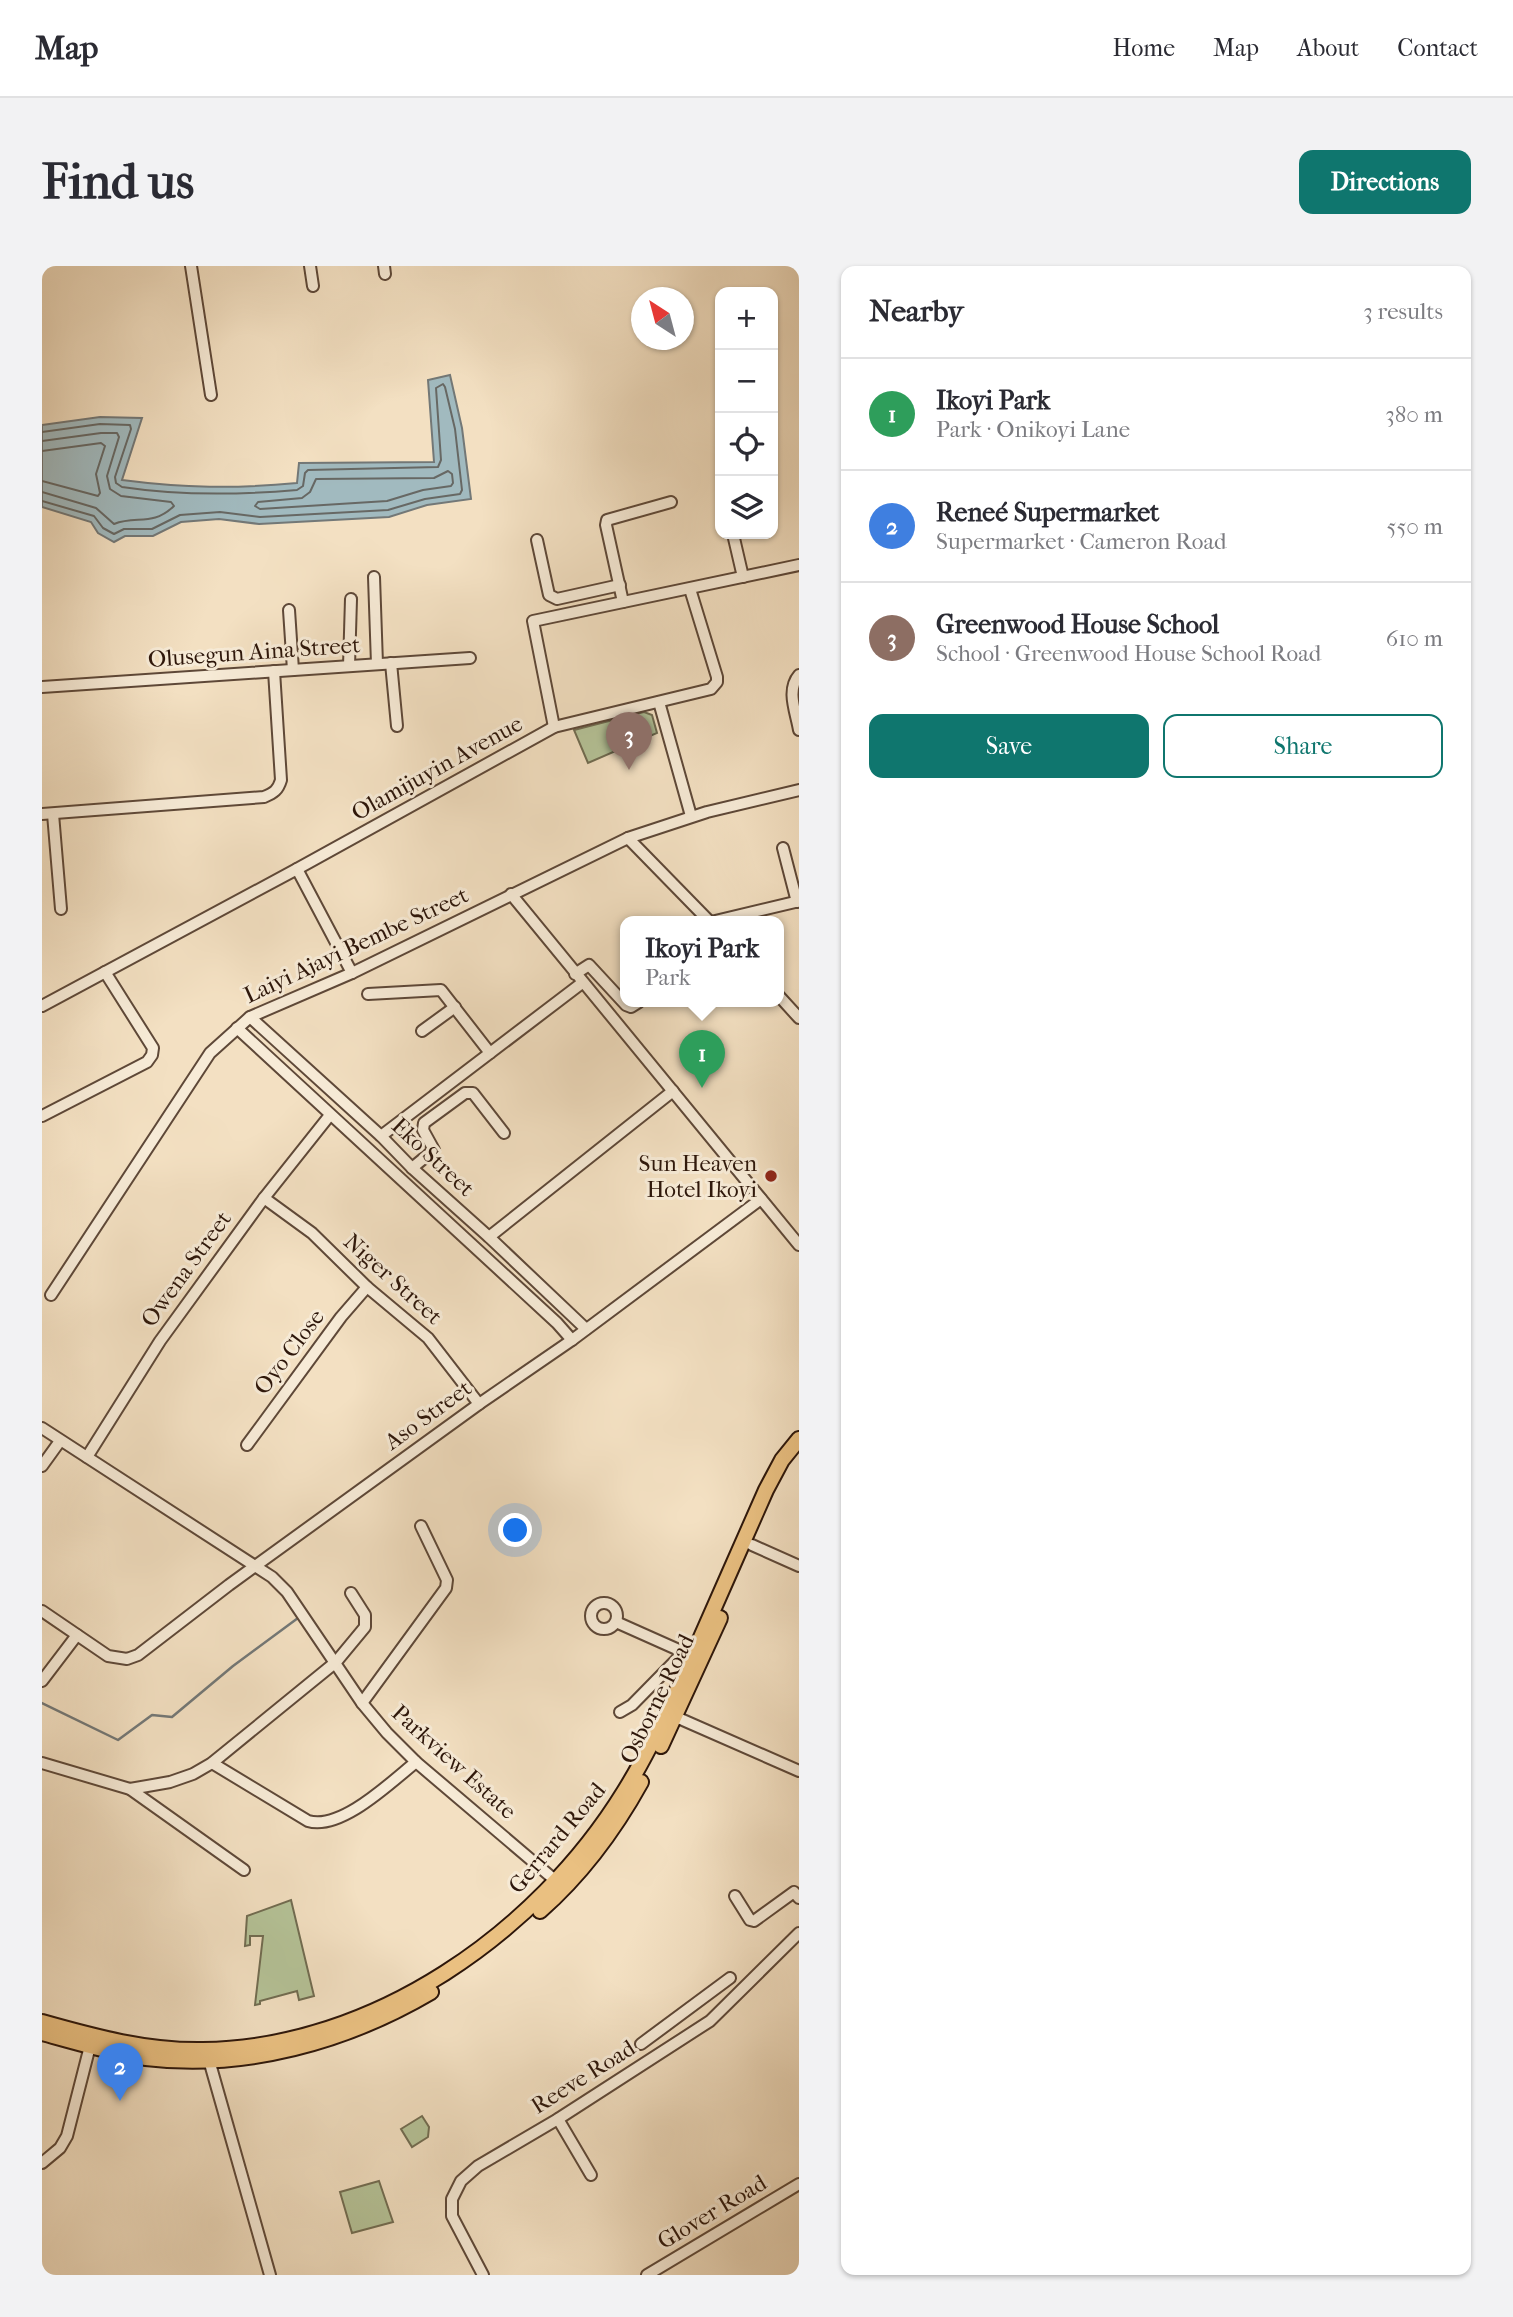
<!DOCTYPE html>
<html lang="en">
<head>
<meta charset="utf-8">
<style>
	body { margin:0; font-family:"IM FELL French Canon",serif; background:#f2f2f3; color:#2b2b33 }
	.controls { position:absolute; right:21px; top:21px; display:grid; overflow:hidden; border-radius:14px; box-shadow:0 2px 5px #0004 }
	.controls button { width:63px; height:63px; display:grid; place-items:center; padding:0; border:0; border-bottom:2px solid #e1e1e2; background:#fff; color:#2b2b33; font:35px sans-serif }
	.compass { position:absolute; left:589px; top:21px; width:63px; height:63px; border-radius:50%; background:#fff; box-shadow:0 2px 5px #0004; rotate:324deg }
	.you { position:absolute; left:474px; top:1265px; width:24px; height:24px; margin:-18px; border:5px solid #fff; border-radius:50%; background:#1a73e8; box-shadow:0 0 0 10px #1a73e833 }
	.badge { display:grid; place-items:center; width:46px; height:46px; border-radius:50%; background:#0f766e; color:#fff; font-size:23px; font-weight:700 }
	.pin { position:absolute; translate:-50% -58px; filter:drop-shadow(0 2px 4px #0008) }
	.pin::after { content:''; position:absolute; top:37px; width:24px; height:21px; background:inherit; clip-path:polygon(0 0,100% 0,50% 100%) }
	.popup { position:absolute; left:578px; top:650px; width:164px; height:91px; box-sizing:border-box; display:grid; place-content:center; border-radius:14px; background:#fff; filter:drop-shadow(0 2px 5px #0005); font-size:23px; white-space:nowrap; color:#7c7c81 }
	.popup b { font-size:26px; color:#2b2b33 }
	.popup::after { content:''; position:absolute; left:50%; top:100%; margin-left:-14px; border:14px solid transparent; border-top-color:#fff }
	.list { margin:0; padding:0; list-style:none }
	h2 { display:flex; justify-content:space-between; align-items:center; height:91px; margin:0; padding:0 28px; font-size:30px }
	h2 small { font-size:23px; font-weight:400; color:#7c7c81 }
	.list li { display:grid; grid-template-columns:46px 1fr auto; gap:21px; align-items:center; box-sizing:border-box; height:112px; padding:0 28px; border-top:2px solid #e1e1e2 }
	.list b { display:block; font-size:26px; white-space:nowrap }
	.list p { margin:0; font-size:23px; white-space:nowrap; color:#7c7c81 }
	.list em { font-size:23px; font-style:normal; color:#7c7c81 }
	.actions { display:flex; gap:14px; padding:21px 28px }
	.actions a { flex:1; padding:16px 0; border:2px solid #0f766e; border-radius:14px; text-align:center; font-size:24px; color:#0f766e }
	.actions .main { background:#0f766e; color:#fff }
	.icon { flex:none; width:38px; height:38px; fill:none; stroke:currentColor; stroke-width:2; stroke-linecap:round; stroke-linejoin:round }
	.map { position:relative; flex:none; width:757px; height:2009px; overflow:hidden; border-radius:14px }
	header { display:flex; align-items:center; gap:42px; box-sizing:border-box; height:98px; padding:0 35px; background:#fff; border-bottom:2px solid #e1e1e2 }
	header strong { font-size:33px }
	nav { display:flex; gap:38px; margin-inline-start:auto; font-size:24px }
	.intro { display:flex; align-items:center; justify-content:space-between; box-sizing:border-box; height:168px; padding:0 42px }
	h1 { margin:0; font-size:49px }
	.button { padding:18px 32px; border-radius:14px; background:#0f766e; color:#fff; font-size:24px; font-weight:700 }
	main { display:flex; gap:42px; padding:0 42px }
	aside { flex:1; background:#fff; border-radius:14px; box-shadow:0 2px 5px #0004 }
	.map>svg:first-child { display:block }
	.green { fill:#b5c398; stroke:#716c51; stroke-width:2 }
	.water { fill:#a1babf; stroke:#737877; stroke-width:2 }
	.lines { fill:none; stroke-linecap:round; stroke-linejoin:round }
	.shore { stroke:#676864; stroke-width:2 }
	.stream { stroke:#737877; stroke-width:2.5 }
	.minor-casing { stroke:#5e4838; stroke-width:14 }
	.major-casing { stroke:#2d160a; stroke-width:18 }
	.minor { stroke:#f7ebd7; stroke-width:10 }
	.major { stroke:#eac081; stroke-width:14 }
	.poi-dot { fill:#8f2418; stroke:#f7ebd7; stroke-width:2.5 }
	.labels { text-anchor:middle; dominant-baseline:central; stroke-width:6; stroke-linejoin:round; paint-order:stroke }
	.street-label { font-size:23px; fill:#2d160a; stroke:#f7ebd7 }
	.poi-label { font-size:23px; fill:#2d160a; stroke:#f7ebd7; text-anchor:end }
</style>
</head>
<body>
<header>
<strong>Map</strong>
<nav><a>Home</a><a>Map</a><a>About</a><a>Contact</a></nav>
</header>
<div class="intro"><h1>Find us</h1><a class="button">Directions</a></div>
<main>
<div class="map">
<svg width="757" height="2009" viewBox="0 0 757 2009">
	<rect width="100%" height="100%" fill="#f3e0c2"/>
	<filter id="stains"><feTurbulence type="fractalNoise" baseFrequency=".00286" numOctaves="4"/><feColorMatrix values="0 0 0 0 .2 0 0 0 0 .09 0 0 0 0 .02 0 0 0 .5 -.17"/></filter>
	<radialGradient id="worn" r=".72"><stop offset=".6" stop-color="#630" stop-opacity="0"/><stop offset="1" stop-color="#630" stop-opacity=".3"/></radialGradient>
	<!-- green -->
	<g class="green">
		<path d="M 602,446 L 610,449 L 615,467 L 546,497 L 532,464 Z"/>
		<path d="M 249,1634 L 272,1730 L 257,1734 L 255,1725 L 218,1735 L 218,1738 L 213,1739 L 221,1670 L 208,1670 L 208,1679 L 203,1680 L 205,1650 Z"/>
		<path d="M 380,1850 L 387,1861 L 386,1871 L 370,1881 L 359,1863 Z"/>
		<path d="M 337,1915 L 351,1956 L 310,1967 L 298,1926 Z"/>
	</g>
	<!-- water -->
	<path class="water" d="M 408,109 L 420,162 L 429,233 L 385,239 L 347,251 L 217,258 L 177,253 L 139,256 L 111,270 L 83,270 L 72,276 L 56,267 L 49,256 L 0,241 L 0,159 L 58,151 L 100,152 L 80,214 C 142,222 193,223 255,217 L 257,197 L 392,196 L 386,114 Z"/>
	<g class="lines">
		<!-- shore -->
		<g class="shore">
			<path d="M 0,166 L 58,158 L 88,159 L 89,163 L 73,211 L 74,217 L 80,221 C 139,230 196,229 255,224 L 261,220 L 263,207 L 266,204 L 396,201 L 399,194 L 394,122 L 401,118 L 403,121 L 413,163 L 420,224 L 418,228 L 383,233 L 346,244 L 218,251 L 178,246 L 138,249 L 110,263 L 82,263 L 72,268 L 61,262 L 52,250 L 0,235"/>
			<path d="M 0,175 L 59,167 L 75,167 L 77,171 L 65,210 L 68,223 L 79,230 L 129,236 L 132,240 C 110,261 95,249 72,258 L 54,242 L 0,226"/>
			<path d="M 0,185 L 59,177 L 63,180 L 54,208 L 58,227 L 56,230 L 0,215"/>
			<path d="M 406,205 L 410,208 L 411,217 L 409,220 L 381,224 L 345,235 L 218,243 L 213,240 L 216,236 L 260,232 L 268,226 L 274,213 L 392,212 Z"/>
		</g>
		<!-- stream -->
		<path class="stream" d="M 0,1437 L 76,1474 L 110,1449 L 130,1451 L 191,1400 L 256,1352"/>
		<!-- minor casing -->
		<g class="minor-casing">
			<g id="minor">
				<path d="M 149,0 L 169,129"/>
				<path d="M 268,0 L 271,20"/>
				<path d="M 342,0 L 343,8"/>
				<path d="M 691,268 L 701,311"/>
				<path d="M 495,274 L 507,329 L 515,333 L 578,319"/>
				<path d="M 332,311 L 335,398"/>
				<path d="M 581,336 L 564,259 L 565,254 L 629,236"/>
				<path d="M 247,344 L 251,404"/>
				<path d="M 349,397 L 355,460"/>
				<path d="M 307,400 L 309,333"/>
				<path d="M 757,409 C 744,424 754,446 757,464"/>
				<path d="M 0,421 L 428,392"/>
				<path d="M 617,436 L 649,550"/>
				<path d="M 512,461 L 491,355 L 757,299"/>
				<path d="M 0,548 L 222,531 C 232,527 236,524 239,514 L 232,405"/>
				<path d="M 11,548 L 19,643"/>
				<path d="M 586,572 L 668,656"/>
				<path d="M 741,582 L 755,636"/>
				<path d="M 255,603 L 310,707"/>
				<path d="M 469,628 L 757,979"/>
				<path d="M 669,656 L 757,635"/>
				<path d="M 533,708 L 547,699 L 584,739 L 589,741 L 597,736"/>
				<path d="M 326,728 L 399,724 L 448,787"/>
				<path d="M 737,730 L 757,752"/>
				<path d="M 0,740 L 255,603 L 512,461 L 669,423 L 675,416 L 675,411 L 648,323"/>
				<path d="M 208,751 L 339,870 L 370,902 L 447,971 L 544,1063"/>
				<path d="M 195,762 L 515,1057 L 530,1074"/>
				<path d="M 380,765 L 413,741"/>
				<path d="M 0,850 L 105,796 L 110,789 L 111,782 L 63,706"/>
				<path d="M 339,870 L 540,717"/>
				<path d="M 370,902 L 392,884 L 381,864 L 382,857 L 423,827 L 431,827 L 462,867"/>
				<path d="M 222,932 L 270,967 L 325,1021 L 386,1072 L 437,1138"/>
				<path d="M 447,971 L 631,825"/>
				<path d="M 9,1029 L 168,787 L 208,751 L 310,707 L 586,572 L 665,546 L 757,524"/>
				<path d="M 0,1162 L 230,1311 L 245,1326 L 320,1437 L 345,1467 L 374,1496 L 514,1615"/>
				<path d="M 205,1179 L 299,1051 L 325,1021"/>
				<path d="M 45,1191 L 118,1075 L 222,932 L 288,849"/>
				<path d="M 0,1200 L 18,1175"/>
				<path d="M 710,1279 L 757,1300"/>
				<circle cx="562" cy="1350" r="13"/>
				<path d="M 0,1345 L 66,1390 L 85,1393 L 96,1389 L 187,1319 L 437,1138 L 530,1074 L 719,933"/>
				<path d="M 574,1356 L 648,1389"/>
				<path d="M 0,1415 L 35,1369"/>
				<path d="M 320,1437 L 404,1322 L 405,1314 L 379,1260"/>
				<path d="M 578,1446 L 590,1439 L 642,1386"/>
				<path d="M 634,1451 L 757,1505"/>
				<path d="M 0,1497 L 88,1523 L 202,1604"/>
				<path d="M 170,1497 L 266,1555 C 299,1565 349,1516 374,1496"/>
				<path d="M 88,1523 L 128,1516 L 151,1508 L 170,1497 L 294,1396 L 323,1361 L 323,1349 L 309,1327"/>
				<path d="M 693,1630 L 708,1654 L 712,1655 L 752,1626 L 757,1632"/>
				<path d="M 599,1778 L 688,1712"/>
				<path d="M 167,1794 L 228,2009"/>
				<path d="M 516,1853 L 549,1909"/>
				<path d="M 0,1897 L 18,1882 L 25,1870 L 48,1780"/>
				<path d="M 441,2009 L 410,1950 L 410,1933 L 419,1915 L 436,1900 L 516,1853 L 668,1755 L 757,1667"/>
				<path d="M 605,2009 L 757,1918"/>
			</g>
		</g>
		<!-- major casing -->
		<g class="major-casing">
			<g id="major">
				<path d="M 619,1480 L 678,1352"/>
				<path d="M 498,1645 C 539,1609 573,1563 599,1516"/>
				<path d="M 0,1756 C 53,1771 105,1785 161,1784 C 331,1782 495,1667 582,1526 C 608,1484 628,1439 649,1394 C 674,1337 699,1281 724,1224 L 740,1194 L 757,1173"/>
				<path d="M 0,1767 C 34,1776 69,1787 104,1792 C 203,1804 304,1776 389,1726"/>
			</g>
		</g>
		<!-- minor -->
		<use href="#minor" class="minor"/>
		<!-- major -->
		<use href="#major" class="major"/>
	</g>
	<!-- markers -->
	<circle class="poi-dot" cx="729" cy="910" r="7"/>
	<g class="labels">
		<!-- street labels -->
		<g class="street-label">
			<text transform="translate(212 386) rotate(-4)">Olusegun Aina Street</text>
			<text transform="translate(395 502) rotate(-29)">Olamijuyin Avenue</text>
			<text transform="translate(314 679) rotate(-25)">Laiyi Ajayi Bembe Street</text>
			<text transform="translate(391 891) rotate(43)">Eko Street</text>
			<text transform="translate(144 1003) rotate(-54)">Owena Street</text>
			<text transform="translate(351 1013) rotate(42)">Niger Street</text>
			<text transform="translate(247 1086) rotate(-53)">Oyo Close</text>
			<text transform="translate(386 1149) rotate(-36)">Aso Street</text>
			<text transform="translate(615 1433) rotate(-64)">Osborne Road</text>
			<text transform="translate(412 1496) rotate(42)">Parkview Estate</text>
			<text transform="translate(515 1572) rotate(-50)">Gerrard Road</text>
			<text transform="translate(541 1811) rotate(-32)">Reeve Road</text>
			<text transform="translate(670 1946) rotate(-31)">Glover Road</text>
		</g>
		<!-- poi labels -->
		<g class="poi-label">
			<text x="715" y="897">Sun Heaven<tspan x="715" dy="26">Hotel Ikoyi</tspan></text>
		</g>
	</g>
	<rect width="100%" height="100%" filter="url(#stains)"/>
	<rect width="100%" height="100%" fill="url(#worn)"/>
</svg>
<div class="controls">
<button>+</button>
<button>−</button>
<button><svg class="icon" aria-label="locate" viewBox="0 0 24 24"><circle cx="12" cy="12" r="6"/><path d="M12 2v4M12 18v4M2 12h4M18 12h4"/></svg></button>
<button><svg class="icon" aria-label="layers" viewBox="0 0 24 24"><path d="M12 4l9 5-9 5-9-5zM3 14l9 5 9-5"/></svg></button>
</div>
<svg class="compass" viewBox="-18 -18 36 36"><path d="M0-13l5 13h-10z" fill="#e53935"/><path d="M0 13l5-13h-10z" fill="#7c7c81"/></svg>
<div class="you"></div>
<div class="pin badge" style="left:660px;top:822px;background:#2e9e5b">1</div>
<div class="popup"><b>Ikoyi Park</b>Park</div>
<div class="pin badge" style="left:78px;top:1835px;background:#3f7fe0">2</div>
<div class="pin badge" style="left:587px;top:504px;background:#8d6e63">3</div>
</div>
<aside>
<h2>Nearby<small>3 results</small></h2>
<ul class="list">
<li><span class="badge" style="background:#2e9e5b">1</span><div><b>Ikoyi Park</b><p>Park · Onikoyi Lane</p></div><em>380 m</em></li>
<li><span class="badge" style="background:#3f7fe0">2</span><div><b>Reneé Supermarket</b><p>Supermarket · Cameron Road</p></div><em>550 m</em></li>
<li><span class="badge" style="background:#8d6e63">3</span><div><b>Greenwood House School</b><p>School · Greenwood House School Road</p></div><em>610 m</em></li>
</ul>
<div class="actions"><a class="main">Save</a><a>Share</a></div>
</aside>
</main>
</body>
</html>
